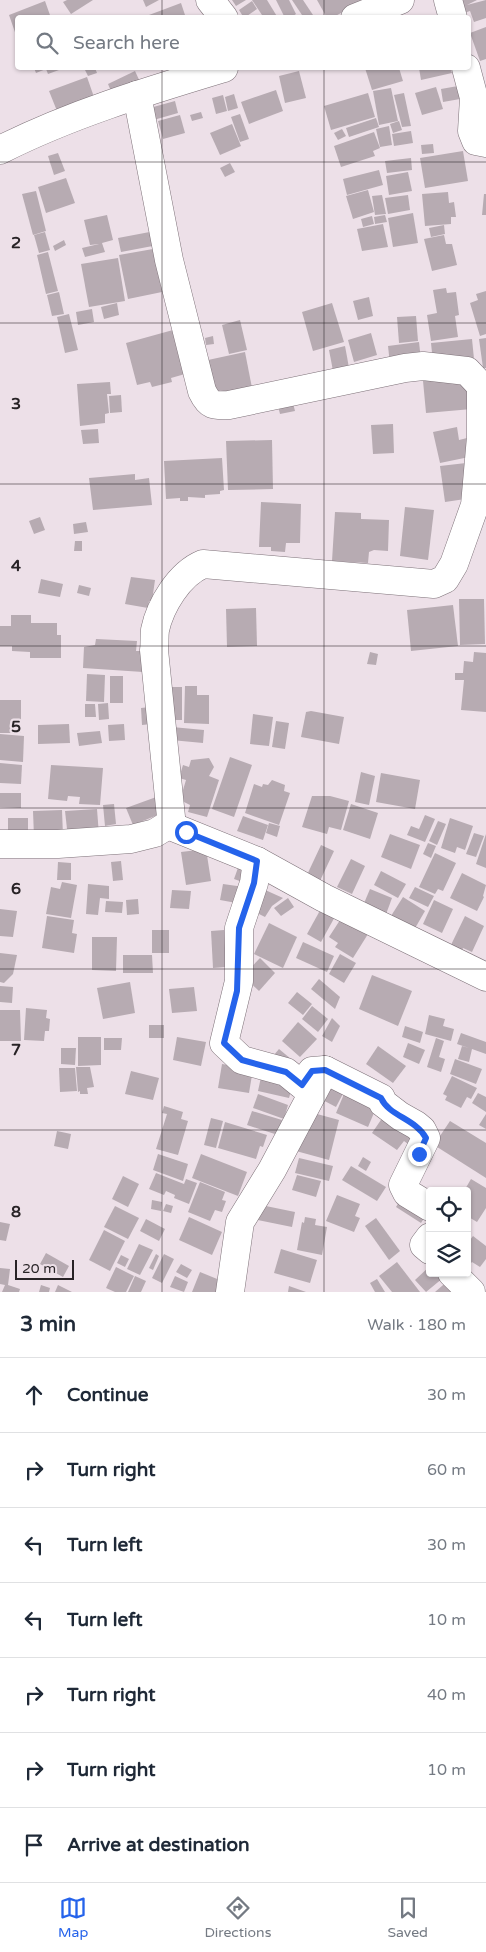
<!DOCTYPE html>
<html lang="en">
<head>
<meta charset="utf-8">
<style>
	body { margin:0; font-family:"Varela Round",sans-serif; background:#f6f6f7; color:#1f2937 }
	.controls { position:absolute; right:15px; bottom:15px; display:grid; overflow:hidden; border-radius:5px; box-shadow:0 1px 4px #0004 }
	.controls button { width:45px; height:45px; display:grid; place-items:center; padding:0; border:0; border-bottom:1px solid #e0e1e3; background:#fff; color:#1f2937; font:25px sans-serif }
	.scale { position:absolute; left:15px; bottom:12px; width:59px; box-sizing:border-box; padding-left:5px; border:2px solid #282326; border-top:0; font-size:14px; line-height:18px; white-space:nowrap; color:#282326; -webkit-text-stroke:4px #ede0e8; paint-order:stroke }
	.stop { position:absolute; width:15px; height:15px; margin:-11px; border:4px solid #2563eb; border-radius:50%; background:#fff }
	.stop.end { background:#2563eb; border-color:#fff; box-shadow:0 1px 5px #0008 }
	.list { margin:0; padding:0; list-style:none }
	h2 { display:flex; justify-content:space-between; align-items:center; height:65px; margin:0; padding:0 20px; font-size:21px }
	h2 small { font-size:16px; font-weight:400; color:#747a83 }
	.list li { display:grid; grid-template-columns:32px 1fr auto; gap:15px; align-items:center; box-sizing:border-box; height:75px; padding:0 20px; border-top:1px solid #e0e1e3 }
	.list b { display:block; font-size:19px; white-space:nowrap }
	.list em { font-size:16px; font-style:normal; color:#747a83 }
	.icon { flex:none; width:28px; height:28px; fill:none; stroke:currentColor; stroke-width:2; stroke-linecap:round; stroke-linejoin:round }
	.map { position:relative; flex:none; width:486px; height:1292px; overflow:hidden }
	.search { position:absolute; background:#fff; box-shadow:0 1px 4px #0004; left:15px; right:15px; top:15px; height:55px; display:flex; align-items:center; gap:12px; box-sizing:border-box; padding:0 18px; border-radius:5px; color:#747a83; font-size:19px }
	.sheet { height:590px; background:#fff }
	nav { display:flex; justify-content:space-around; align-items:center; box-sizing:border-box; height:70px; border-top:1px solid #e0e1e3; background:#fff; font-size:14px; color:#747a83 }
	nav a { display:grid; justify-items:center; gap:2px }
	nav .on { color:#2563eb }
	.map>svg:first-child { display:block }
	.building { fill:#b7abb2 }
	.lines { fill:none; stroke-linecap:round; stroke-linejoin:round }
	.minor-casing { stroke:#7d7178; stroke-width:29 }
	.minor { stroke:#fff; stroke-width:28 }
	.route { stroke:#2563eb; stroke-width:6 }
	.grid { fill:none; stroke:#282326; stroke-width:1; stroke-opacity:0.55 }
	.grid-label { font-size:16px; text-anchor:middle; font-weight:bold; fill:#282326; stroke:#ede0e8; stroke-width:4.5; stroke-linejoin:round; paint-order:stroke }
</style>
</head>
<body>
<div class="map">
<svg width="486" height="1292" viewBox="0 0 486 1292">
	<rect width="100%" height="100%" fill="#ede0e8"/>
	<!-- building -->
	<g class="building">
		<path d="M 67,0 L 93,0 L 71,14 L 63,2 Z"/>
		<path d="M 143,0 L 159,0 L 146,7 Z"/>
		<path d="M 232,0 L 246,0 L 236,6 Z"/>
		<path d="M 252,0 L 267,0 L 278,18 L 264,18 Z"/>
		<path d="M 276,0 L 289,0 L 296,14 L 290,18 L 285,18 Z"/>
		<path d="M 292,0 L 303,0 L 315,18 L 304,18 Z"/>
		<path d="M 317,0 L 364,0 L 332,18 L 327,18 Z"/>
		<path d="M 460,0 L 477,0 L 467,5 L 486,0 L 486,18 L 474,22 L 470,11 L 464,13 Z"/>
		<path d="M 45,1 L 51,18 L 18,18 L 17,38 L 9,15 Z"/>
		<path d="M 252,1 L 257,9 L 244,18 L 239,10 Z"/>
		<path d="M 181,3 L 186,18 L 150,18 L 149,15 Z"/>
		<path d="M 486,27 L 486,59 L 480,61 L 470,33 Z"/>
		<path d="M 34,68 L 58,68 L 59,70 L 48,74 L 46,69 L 36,73 Z"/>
		<path d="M 84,68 L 95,68 L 97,73 L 88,76 Z"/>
		<path d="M 365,68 L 399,68 L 403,81 L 372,90 Z"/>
		<path d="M 419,68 L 450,68 L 452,73 L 421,80 Z"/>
		<path d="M 135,71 L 141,84 L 113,96 L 108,84 Z"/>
		<path d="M 299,71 L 306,98 L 285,103 L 279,76 Z"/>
		<path d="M 87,77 L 94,97 L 57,111 L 49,91 Z"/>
		<path d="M 458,86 L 460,99 L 443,102 L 441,89 Z"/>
		<path d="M 436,87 L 443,109 L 422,115 L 415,93 Z"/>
		<path d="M 391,88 L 398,121 L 379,125 L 373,91 Z"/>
		<path d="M 276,90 L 283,111 L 249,124 L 241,102 Z"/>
		<path d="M 368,93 L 375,117 L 331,130 L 324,106 Z"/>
		<path d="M 404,93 L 411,126 L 402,127 L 394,95 Z"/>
		<path d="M 234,94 L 238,108 L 228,111 L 225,97 Z"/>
		<path d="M 223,95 L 227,111 L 216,114 L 212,98 Z"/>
		<path d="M 175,101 L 178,113 L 150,121 L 146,109 Z"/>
		<path d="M 201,112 L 203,118 L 192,121 L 190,115 Z"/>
		<path d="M 240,114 L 249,139 L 240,142 L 231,117 Z"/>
		<path d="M 180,115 L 185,133 L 163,139 L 158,121 Z"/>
		<path d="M 376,118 L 379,127 L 349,137 L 346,128 Z"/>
		<path d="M 399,121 L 402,130 L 393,133 L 390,124 Z"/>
		<path d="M 232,124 L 241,146 L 220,155 L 210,133 Z"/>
		<path d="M 389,126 L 392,145 L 380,147 L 376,129 Z"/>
		<path d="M 342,129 L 346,136 L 338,140 L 334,133 Z"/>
		<path d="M 411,131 L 413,143 L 394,146 L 392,134 Z"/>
		<path d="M 374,132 L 380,148 L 373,151 L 375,156 L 341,167 L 334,146 Z"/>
		<path d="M 433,144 L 434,153 L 422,154 L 421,145 Z"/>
		<path d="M 463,151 L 468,181 L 425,188 L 420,158 Z"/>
		<path d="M 58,153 L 65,171 L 54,175 L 48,156 Z"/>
		<path d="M 411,158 L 412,170 L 387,173 L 385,161 Z"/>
		<path d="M 230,163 L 235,172 L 225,177 L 220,168 Z"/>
		<path d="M 379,170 L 383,185 L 347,195 L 343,179 Z"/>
		<path d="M 408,172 L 412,191 L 389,195 L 386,176 Z"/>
		<path d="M 66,178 L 75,203 L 46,213 L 38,187 Z"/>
		<path d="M 368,190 L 374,212 L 353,219 L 346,196 Z"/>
		<path d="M 36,191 L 46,231 L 33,235 L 22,194 Z"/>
		<path d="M 448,192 L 449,203 L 454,202 L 456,217 L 451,217 L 451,224 L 425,226 L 422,194 Z"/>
		<path d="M 484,194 L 486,194 L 486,215 L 482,215 Z"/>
		<path d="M 382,195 L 386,214 L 375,215 L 372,196 Z"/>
		<path d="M 408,195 L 410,210 L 388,214 L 385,198 Z"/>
		<path d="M 413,213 L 418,243 L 393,247 L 388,218 Z"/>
		<path d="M 107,215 L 113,240 L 102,243 L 105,252 L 85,257 L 82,248 L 99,244 L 90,245 L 84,220 Z"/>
		<path d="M 385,215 L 387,222 L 375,224 L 374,217 Z"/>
		<path d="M 372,216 L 374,224 L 363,227 L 361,219 Z"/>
		<path d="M 383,224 L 388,247 L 362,251 L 357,229 Z"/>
		<path d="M 444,225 L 445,234 L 431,237 L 429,228 Z"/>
		<path d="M 155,231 L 158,245 L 121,252 L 118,238 Z"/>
		<path d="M 45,232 L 50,250 L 39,253 L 34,235 Z"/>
		<path d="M 444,235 L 446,244 L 452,244 L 457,265 L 432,271 L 424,239 Z"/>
		<path d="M 64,240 L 66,245 L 55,251 L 53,246 Z"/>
		<path d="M 153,249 L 162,292 L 128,299 L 119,255 Z"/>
		<path d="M 48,252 L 58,291 L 46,294 L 37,255 Z"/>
		<path d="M 118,258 L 125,301 L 89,307 L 81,264 Z"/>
		<path d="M 446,288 L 447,293 L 456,292 L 459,315 L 455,316 L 458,337 L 431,341 L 427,315 L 437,313 L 433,290 Z"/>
		<path d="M 486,291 L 486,334 L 480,336 L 470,303 L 478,300 L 476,294 Z"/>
		<path d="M 59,292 L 64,314 L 52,316 L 47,295 Z"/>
		<path d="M 369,297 L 373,316 L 358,320 L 353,301 Z"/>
		<path d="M 117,303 L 119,315 L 104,319 L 101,307 Z"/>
		<path d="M 332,303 L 344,342 L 313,351 L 302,312 Z"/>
		<path d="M 92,309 L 94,322 L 78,325 L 76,312 Z"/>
		<path d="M 69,314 L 78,350 L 65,353 L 57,317 Z"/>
		<path d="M 416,316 L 418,341 L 399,343 L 397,317 Z"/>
		<path d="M 240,320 L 247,350 L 229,354 L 222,325 Z"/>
		<path d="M 173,330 L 185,374 L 171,378 L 172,382 L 152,387 L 150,382 L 137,385 L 126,343 Z"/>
		<path d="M 371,333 L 377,355 L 354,362 L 348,340 Z"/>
		<path d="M 213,336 L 214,344 L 206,345 L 205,338 Z"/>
		<path d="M 486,338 L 486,368 L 483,368 L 479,339 Z"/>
		<path d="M 472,339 L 474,359 L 433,362 L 431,343 Z"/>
		<path d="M 419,342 L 421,360 L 390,364 L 388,346 Z"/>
		<path d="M 345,346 L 350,373 L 334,376 L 329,350 Z"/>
		<path d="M 245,352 L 253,393 L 216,400 L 208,360 Z"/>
		<path d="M 469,377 L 472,409 L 426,413 L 423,381 Z"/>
		<path d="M 110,382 L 111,394 L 107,394 L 109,413 L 105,414 L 105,423 L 80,426 L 77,384 Z"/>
		<path d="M 121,395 L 122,412 L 110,413 L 109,396 Z"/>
		<path d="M 293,403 L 295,411 L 280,414 L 278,406 Z"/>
		<path d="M 393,424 L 394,453 L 373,454 L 371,425 Z"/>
		<path d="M 457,427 L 459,440 L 471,437 L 474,456 L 440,463 L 433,432 Z"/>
		<path d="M 98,429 L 99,443 L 83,444 L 81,430 Z"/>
		<path d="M 272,440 L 273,489 L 228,490 L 226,441 Z"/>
		<path d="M 222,458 L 224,490 L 220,491 L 220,494 L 205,495 L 205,498 L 188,497 L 188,501 L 180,501 L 180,498 L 166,499 L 164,461 Z"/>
		<path d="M 466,463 L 472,498 L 445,502 L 440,466 Z"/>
		<path d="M 135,474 L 135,480 L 149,478 L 152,505 L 93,510 L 89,478 Z"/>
		<path d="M 261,502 L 301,504 L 300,543 L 286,543 L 285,552 L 271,551 L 271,547 L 259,547 Z"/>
		<path d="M 405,507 L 434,510 L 428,560 L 400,556 Z"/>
		<path d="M 335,512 L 361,513 L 361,519 L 389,520 L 388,551 L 374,550 L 369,552 L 368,563 L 332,561 Z"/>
		<path d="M 40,517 L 45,530 L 34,534 L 29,521 Z"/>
		<path d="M 86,522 L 88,532 L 74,534 L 73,524 Z"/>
		<path d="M 75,541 L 82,541 L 82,551 L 74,551 Z"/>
		<path d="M 131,577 L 155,580 L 152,601 L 149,601 L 148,608 L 125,604 Z"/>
		<path d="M 41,579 L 63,584 L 60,597 L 38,593 Z"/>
		<path d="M 79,585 L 91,588 L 89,596 L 77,593 Z"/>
		<path d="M 459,599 L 484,599 L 485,644 L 460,645 Z"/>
		<path d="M 453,605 L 458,646 L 411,651 L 407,610 Z"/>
		<path d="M 256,608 L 257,646 L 227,647 L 226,609 Z"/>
		<path d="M 11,615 L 31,615 L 31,623 L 57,623 L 57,635 L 61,635 L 61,658 L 30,658 L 30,652 L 12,651 L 12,646 L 0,646 L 0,626 L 11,626 Z"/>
		<path d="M 96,639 L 137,641 L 136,651 L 145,651 L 143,672 L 83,668 L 84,647 L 95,645 Z"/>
		<path d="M 370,652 L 378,654 L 376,665 L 367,664 Z"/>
		<path d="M 474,652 L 486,653 L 486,712 L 461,710 L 464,680 L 455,680 L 455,673 L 463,673 L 464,661 L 473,662 Z"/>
		<path d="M 87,674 L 105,675 L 104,702 L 86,701 Z"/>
		<rect x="110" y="676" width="13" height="27"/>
		<path d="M 185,686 L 197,686 L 197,695 L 209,695 L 209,724 L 184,723 Z"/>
		<rect x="167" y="687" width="15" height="33"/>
		<rect x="0" y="700" width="21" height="33"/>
		<path d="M 108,703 L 109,719 L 99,720 L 98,704 Z"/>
		<path d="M 85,704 L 95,704 L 96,717 L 85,717 Z"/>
		<path d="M 150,707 L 152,724 L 142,725 L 141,708 Z"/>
		<path d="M 311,711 L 344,717 L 339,744 L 301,737 L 306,712 Z"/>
		<path d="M 253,714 L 273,717 L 269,746 L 250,744 Z"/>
		<path d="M 276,721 L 289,723 L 285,749 L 272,747 Z"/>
		<path d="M 69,724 L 70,743 L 38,744 L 38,725 Z"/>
		<path d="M 124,724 L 125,740 L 109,741 L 108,725 Z"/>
		<path d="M 172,727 L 204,730 L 203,743 L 171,740 Z"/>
		<path d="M 100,731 L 102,743 L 79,746 L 77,733 Z"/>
		<path d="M 0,734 L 24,736 L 23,762 L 0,760 Z"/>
		<path d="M 230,757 L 252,765 L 234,817 L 212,809 Z"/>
		<path d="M 209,758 L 214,767 L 209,776 L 219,780 L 207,817 L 188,812 L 190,805 L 180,800 L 186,780 L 179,778 L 183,765 L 189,767 L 191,760 Z"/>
		<path d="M 0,763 L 22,765 L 21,784 L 0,783 Z"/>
		<path d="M 51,765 L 103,768 L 100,805 L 79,804 L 80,797 L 68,796 L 67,801 L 48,799 Z"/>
		<path d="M 361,772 L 375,776 L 369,805 L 355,802 Z"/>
		<path d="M 381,773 L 420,780 L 415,809 L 376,802 Z"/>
		<path d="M 272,780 L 285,785 L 284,791 L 290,793 L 279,825 L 245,813 L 254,784 L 262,787 L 263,784 L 268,785 Z"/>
		<path d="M 0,793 L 21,793 L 21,808 L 0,807 Z"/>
		<path d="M 159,796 L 165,812 L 133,825 L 126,808 Z"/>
		<path d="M 312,796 L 330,796 L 349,801 L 341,830 L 329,827 L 327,834 L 302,827 Z"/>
		<path d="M 114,804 L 116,824 L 105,826 L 103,805 Z"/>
		<path d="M 351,804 L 378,813 L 370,839 L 343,830 Z"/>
		<path d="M 97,809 L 99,835 L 68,838 L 65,811 Z"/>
		<path d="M 62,810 L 63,836 L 34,837 L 33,811 Z"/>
		<path d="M 425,815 L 435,819 L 425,842 L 407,835 L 411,826 L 419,829 Z"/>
		<path d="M 243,816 L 268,825 L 263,840 L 237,831 Z"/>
		<rect x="8" y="818" width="20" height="17"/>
		<path d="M 450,818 L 473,826 L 465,850 L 457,847 L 455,853 L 441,848 Z"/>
		<path d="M 438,821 L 446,824 L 437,845 L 429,841 Z"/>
		<path d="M 269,823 L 280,826 L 277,837 L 266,833 Z"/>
		<path d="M 474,833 L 484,836 L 476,857 L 466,854 Z"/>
		<path d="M 390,834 L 420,845 L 411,869 L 381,857 Z"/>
		<path d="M 486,834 L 486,868 L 476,864 Z"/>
		<path d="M 428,843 L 436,846 L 431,858 L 423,854 Z"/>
		<path d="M 321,845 L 334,851 L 319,883 L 306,877 Z"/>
		<path d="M 206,849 L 211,881 L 186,885 L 181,852 Z"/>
		<path d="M 435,853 L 456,863 L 443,891 L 438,889 L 435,894 L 419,887 Z"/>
		<path d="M 351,859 L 365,866 L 352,894 L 337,887 Z"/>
		<path d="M 121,861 L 123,880 L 113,881 L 111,862 Z"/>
		<path d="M 58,862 L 71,863 L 71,880 L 57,880 Z"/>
		<path d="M 239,865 L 253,870 L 248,884 L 234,879 Z"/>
		<path d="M 381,871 L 406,884 L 398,898 L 374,885 Z"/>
		<path d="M 462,873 L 486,885 L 483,896 L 484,897 L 477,911 L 450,898 Z"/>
		<path d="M 62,882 L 77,885 L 71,918 L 46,914 L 51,887 L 60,889 Z"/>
		<path d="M 88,884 L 109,886 L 109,899 L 100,898 L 98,915 L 86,914 Z"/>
		<path d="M 223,884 L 244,887 L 242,904 L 220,900 Z"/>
		<path d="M 415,887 L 434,896 L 428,907 L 409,898 Z"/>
		<path d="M 263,889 L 283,898 L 272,906 L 265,917 L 253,911 Z"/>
		<path d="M 370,889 L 392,898 L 385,917 L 362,908 Z"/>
		<path d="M 172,890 L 191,891 L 189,909 L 170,908 Z"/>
		<path d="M 403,897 L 425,911 L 414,930 L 391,916 Z"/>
		<path d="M 288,898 L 294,907 L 281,916 L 274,908 Z"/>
		<path d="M 138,899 L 139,914 L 127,915 L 126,900 Z"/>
		<path d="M 434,900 L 453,909 L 442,933 L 423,924 Z"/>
		<path d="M 106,901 L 123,902 L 122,913 L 105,912 Z"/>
		<path d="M 323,905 L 337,913 L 321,942 L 307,934 Z"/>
		<path d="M 0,909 L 17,911 L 13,937 L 0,936 Z"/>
		<path d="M 47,916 L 74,920 L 72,933 L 77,934 L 74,953 L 42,948 Z"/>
		<path d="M 465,916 L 484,926 L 472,952 L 463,948 L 461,952 L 450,947 Z"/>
		<path d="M 342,917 L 368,934 L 353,958 L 335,947 L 338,943 L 329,937 Z"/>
		<path d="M 269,923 L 297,937 L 283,968 L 254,954 Z"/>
		<rect x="152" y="930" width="17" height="23"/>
		<path d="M 224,930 L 226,967 L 213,968 L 211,931 Z"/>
		<path d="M 92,937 L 117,937 L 116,971 L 92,970 Z"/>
		<path d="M 303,942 L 334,956 L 327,972 L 296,958 Z"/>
		<path d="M 0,953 L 17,955 L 13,974 L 4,983 L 0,982 Z"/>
		<path d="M 340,954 L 356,963 L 344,983 L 329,974 Z"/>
		<path d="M 123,955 L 152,955 L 153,973 L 123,973 Z"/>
		<path d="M 260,958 L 275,973 L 259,991 L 243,976 Z"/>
		<path d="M 372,975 L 412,991 L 398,1026 L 359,1009 Z"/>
		<path d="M 319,979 L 340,997 L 335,1009 L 311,989 Z"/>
		<path d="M 130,982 L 135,1013 L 103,1019 L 97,988 Z"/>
		<path d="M 0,986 L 13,987 L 12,1003 L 0,1002 Z"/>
		<path d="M 194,987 L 197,1011 L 172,1013 L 169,989 Z"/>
		<path d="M 297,992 L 312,1004 L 303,1015 L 288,1003 Z"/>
		<path d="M 312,1006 L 328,1019 L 318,1032 L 302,1019 Z"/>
		<path d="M 26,1008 L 47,1010 L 46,1018 L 50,1019 L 49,1031 L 45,1031 L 44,1041 L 24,1040 Z"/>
		<path d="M 0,1010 L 20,1010 L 21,1041 L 0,1041 Z"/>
		<path d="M 429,1015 L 445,1019 L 443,1026 L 454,1029 L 451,1041 L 425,1034 Z"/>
		<path d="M 332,1018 L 340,1026 L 332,1042 L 322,1036 Z"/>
		<path d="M 298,1022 L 317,1039 L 300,1057 L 282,1041 Z"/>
		<rect x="149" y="1025" width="15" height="13"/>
		<path d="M 405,1026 L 423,1032 L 420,1043 L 402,1037 Z"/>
		<path d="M 461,1033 L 486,1042 L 486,1054 L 472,1049 L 469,1062 L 458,1059 L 462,1046 L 469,1048 L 457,1044 Z"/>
		<path d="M 78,1037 L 101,1037 L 101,1065 L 78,1066 Z"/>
		<path d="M 177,1037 L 206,1042 L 201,1066 L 173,1060 Z"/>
		<path d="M 104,1038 L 122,1038 L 121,1050 L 104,1050 Z"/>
		<path d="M 436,1038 L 444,1041 L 439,1057 L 445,1059 L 441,1072 L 427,1067 Z"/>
		<path d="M 408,1043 L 425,1050 L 419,1064 L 403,1057 Z"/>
		<path d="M 378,1046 L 406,1066 L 393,1083 L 366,1064 Z"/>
		<path d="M 61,1048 L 76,1048 L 75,1065 L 61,1064 Z"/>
		<path d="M 279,1049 L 291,1059 L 285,1066 L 273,1056 Z"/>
		<path d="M 455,1059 L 482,1069 L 476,1084 L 450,1074 Z"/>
		<path d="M 222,1064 L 253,1069 L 249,1093 L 218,1088 Z"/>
		<path d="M 76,1067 L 90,1067 L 94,1087 L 87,1088 L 88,1094 L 80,1094 L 80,1091 L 78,1092 Z"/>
		<path d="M 59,1068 L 75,1068 L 77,1091 L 60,1092 Z"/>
		<path d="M 131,1071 L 159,1078 L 153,1100 L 125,1094 Z"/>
		<path d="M 452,1076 L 477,1088 L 471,1099 L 467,1097 L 461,1108 L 445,1100 L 447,1096 L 443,1094 Z"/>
		<path d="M 261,1077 L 293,1084 L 289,1098 L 258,1091 Z"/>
		<path d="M 325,1077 L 346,1088 L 336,1107 L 315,1096 Z"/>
		<path d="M 347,1087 L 379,1101 L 368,1127 L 336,1113 Z"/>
		<path d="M 478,1093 L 486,1097 L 486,1112 L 472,1103 Z"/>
		<path d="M 258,1094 L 288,1105 L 284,1119 L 253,1108 Z"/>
		<path d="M 164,1106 L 183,1112 L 181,1119 L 188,1121 L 178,1155 L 156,1149 L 167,1114 L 162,1113 Z"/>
		<path d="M 252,1111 L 282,1120 L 278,1135 L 247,1125 Z"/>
		<path d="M 306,1111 L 339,1120 L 329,1160 L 296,1151 Z"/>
		<path d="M 387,1111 L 417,1132 L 408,1144 L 404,1141 L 397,1150 L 372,1133 Z"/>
		<path d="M 486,1114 L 486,1129 L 479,1125 Z"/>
		<path d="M 211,1118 L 223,1121 L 216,1148 L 204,1145 Z"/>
		<path d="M 450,1121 L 486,1143 L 486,1178 L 434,1145 Z"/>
		<path d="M 225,1122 L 267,1135 L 263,1147 L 260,1146 L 256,1159 L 218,1148 Z"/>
		<path d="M 57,1131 L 71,1134 L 68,1149 L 54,1146 Z"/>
		<path d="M 158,1154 L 188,1164 L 183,1181 L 153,1170 Z"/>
		<path d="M 201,1154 L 247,1172 L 238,1196 L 192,1178 Z"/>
		<path d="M 363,1157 L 371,1162 L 366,1171 L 358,1166 Z"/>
		<path d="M 299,1158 L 333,1166 L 329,1181 L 295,1173 Z"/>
		<path d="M 351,1166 L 386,1187 L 377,1201 L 342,1180 Z"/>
		<path d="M 156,1173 L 184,1184 L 186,1179 L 197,1183 L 189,1204 L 174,1198 L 175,1195 L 166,1191 L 164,1195 L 149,1189 Z"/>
		<path d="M 297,1175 L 321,1181 L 316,1197 L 292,1190 Z"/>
		<path d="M 123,1176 L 139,1184 L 128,1207 L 112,1199 Z"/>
		<path d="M 471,1179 L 486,1188 L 486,1208 L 477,1222 L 467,1216 L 467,1191 L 464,1191 Z"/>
		<path d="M 200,1182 L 225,1192 L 222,1200 L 226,1201 L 222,1212 L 215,1210 L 210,1221 L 188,1212 Z"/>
		<path d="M 337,1195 L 360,1204 L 355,1216 L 360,1218 L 354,1232 L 326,1221 Z"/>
		<path d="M 402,1197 L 428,1212 L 421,1223 L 396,1207 Z"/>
		<path d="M 152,1200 L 162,1202 L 161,1211 L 151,1209 Z"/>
		<path d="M 166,1204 L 173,1206 L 171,1213 L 163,1211 Z"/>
		<path d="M 256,1204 L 295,1212 L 292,1227 L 253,1219 Z"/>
		<path d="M 115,1206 L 139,1218 L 128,1239 L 104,1227 Z"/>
		<path d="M 189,1217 L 222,1232 L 212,1255 L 179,1240 Z"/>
		<path d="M 305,1217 L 316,1219 L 315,1225 L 327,1227 L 322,1255 L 297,1250 L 302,1222 L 304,1223 Z"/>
		<path d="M 376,1218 L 400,1251 L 389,1260 L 365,1226 Z"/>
		<path d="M 146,1219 L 165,1229 L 159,1241 L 140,1231 Z"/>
		<path d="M 0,1222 L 10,1224 L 6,1241 L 0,1240 Z"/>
		<path d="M 104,1230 L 125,1241 L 110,1271 L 89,1260 Z"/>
		<path d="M 473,1236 L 486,1246 L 486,1259 L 480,1267 L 472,1262 L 469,1265 L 467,1263 L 467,1244 Z"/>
		<path d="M 139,1244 L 153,1250 L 140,1275 L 127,1269 Z"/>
		<path d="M 281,1249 L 317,1260 L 310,1283 L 274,1273 Z"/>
		<path d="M 46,1253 L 69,1266 L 63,1277 L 40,1264 Z"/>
		<path d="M 156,1254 L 159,1256 L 153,1270 L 149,1268 Z"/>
		<path d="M 164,1254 L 174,1259 L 162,1283 L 152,1278 Z"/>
		<path d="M 121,1255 L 129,1259 L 125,1267 L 117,1263 Z"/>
		<path d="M 397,1262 L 420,1292 L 392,1292 L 379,1276 Z"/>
		<path d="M 181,1264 L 192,1270 L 187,1278 L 176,1272 Z"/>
		<path d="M 430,1266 L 430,1273 L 438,1273 L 443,1278 L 426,1292 L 415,1280 Z"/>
		<path d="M 116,1267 L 134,1276 L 126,1292 L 115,1292 L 106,1288 Z"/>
		<path d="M 0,1268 L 10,1269 L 8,1285 L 20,1289 L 19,1292 L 2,1292 L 5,1285 L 0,1284 Z"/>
		<path d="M 200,1272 L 227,1283 L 223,1292 L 192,1292 Z"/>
		<path d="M 135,1276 L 146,1281 L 141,1292 L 128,1292 Z"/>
		<path d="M 175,1276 L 188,1282 L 184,1292 L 170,1287 Z"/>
		<path d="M 377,1279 L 385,1292 L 375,1292 L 370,1283 Z"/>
		<path d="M 450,1279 L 462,1292 L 435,1292 Z"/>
		<path d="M 41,1285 L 50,1288 L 49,1292 L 39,1292 Z"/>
		<path d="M 58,1285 L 72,1292 L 55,1292 Z"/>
		<path d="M 289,1286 L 306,1292 L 288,1292 Z"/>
	</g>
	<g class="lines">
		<!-- minor casing -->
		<g class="minor-casing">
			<g id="minor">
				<path d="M 210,0 L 224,18"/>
				<path d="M 448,0 L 453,18"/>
				<path d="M 355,18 L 400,0"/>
				<path d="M 466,68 L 474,98 L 472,131 L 476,141 L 486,143"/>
				<path d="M 0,150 C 71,114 148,91 224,68"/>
				<path d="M 168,825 L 257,861 L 324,898 L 486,977"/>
				<path d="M 0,844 L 58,844 L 131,839 L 155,833 L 168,825 L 171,817 L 154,650 C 155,644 154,637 155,630 C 160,606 179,574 203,564 L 434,584 L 445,579 L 454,564 L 475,505 L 481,437 L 481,386 L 467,371 L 423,366 L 405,368 L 229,405 C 214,406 209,406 202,391 L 169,260 L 137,95"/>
				<path d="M 325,1070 L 381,1098 L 383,1103 L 400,1116 L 416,1125 L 422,1130 L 426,1138 L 403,1185 L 407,1193 L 430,1207"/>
				<path d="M 430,1237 L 424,1245 L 430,1250"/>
				<path d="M 452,1273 L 471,1292"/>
				<path d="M 230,1292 L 240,1222 L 272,1170 L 325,1070 L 312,1071 L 302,1085 L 286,1072 L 242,1060 L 224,1043 L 239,981 L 239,928 L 254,883 L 257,861"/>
			</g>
		</g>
		<!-- minor -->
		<use href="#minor" class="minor"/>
	</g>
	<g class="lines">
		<!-- route -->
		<path class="route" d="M 186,832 L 257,861 L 254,883 L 239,928 L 237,991 L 224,1043 L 242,1060 L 286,1072 L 302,1085 L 312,1071 L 325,1070 L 381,1098 C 389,1116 416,1119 426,1138 L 419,1154"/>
	</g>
	<!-- grid -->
	<path class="grid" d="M 162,0 L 162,18M 324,0 L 324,18M 162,68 L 162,1292M 324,68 L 324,1292M 0,162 L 486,162M 0,323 L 486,323M 0,484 L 486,484M 0,646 L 486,646M 0,808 L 486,808M 0,969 L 486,969M 0,1130 L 486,1130"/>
	<g class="grid-label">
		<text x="16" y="248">2</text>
		<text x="16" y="409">3</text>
		<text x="16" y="571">4</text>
		<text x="16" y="732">5</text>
		<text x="16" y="894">6</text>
		<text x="16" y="1055">7</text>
		<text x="16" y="1217">8</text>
	</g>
</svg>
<div class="controls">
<button><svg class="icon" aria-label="locate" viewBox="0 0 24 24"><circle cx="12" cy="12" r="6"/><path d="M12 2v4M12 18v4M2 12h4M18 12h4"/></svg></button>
<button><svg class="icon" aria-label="layers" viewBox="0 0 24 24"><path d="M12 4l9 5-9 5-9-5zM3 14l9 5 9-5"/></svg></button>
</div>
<div class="scale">20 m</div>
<div class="stop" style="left:186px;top:832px"></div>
<div class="stop end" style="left:419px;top:1154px"></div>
<div class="search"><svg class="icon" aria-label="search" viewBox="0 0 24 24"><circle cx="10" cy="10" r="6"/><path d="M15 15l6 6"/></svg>Search here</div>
</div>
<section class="sheet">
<h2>3 min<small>Walk · 180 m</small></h2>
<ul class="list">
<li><svg class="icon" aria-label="ahead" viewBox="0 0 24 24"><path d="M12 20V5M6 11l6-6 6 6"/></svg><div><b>Continue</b></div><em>30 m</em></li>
<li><svg class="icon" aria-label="right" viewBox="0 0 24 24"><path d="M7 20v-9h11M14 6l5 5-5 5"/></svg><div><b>Turn right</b></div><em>60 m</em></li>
<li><svg class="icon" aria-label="left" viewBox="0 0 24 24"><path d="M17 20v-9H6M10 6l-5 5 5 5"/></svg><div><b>Turn left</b></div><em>30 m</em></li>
<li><svg class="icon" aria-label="left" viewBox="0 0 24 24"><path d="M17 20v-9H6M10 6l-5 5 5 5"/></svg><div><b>Turn left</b></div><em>10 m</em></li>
<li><svg class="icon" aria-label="right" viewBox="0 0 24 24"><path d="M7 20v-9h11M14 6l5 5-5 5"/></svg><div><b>Turn right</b></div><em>40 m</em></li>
<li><svg class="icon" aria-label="right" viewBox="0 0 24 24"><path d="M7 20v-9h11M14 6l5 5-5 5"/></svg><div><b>Turn right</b></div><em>10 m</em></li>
<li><svg class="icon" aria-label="arrive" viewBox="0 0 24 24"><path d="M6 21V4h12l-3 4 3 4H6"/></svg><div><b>Arrive at destination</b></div></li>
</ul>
</section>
<nav>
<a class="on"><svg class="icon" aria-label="map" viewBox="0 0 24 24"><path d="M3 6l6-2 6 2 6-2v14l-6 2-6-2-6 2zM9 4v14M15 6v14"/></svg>Map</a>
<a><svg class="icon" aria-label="directions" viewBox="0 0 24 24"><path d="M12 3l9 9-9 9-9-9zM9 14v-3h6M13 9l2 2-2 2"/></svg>Directions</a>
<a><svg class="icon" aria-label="saved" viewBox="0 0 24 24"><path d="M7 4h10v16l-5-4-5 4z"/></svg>Saved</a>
</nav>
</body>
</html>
